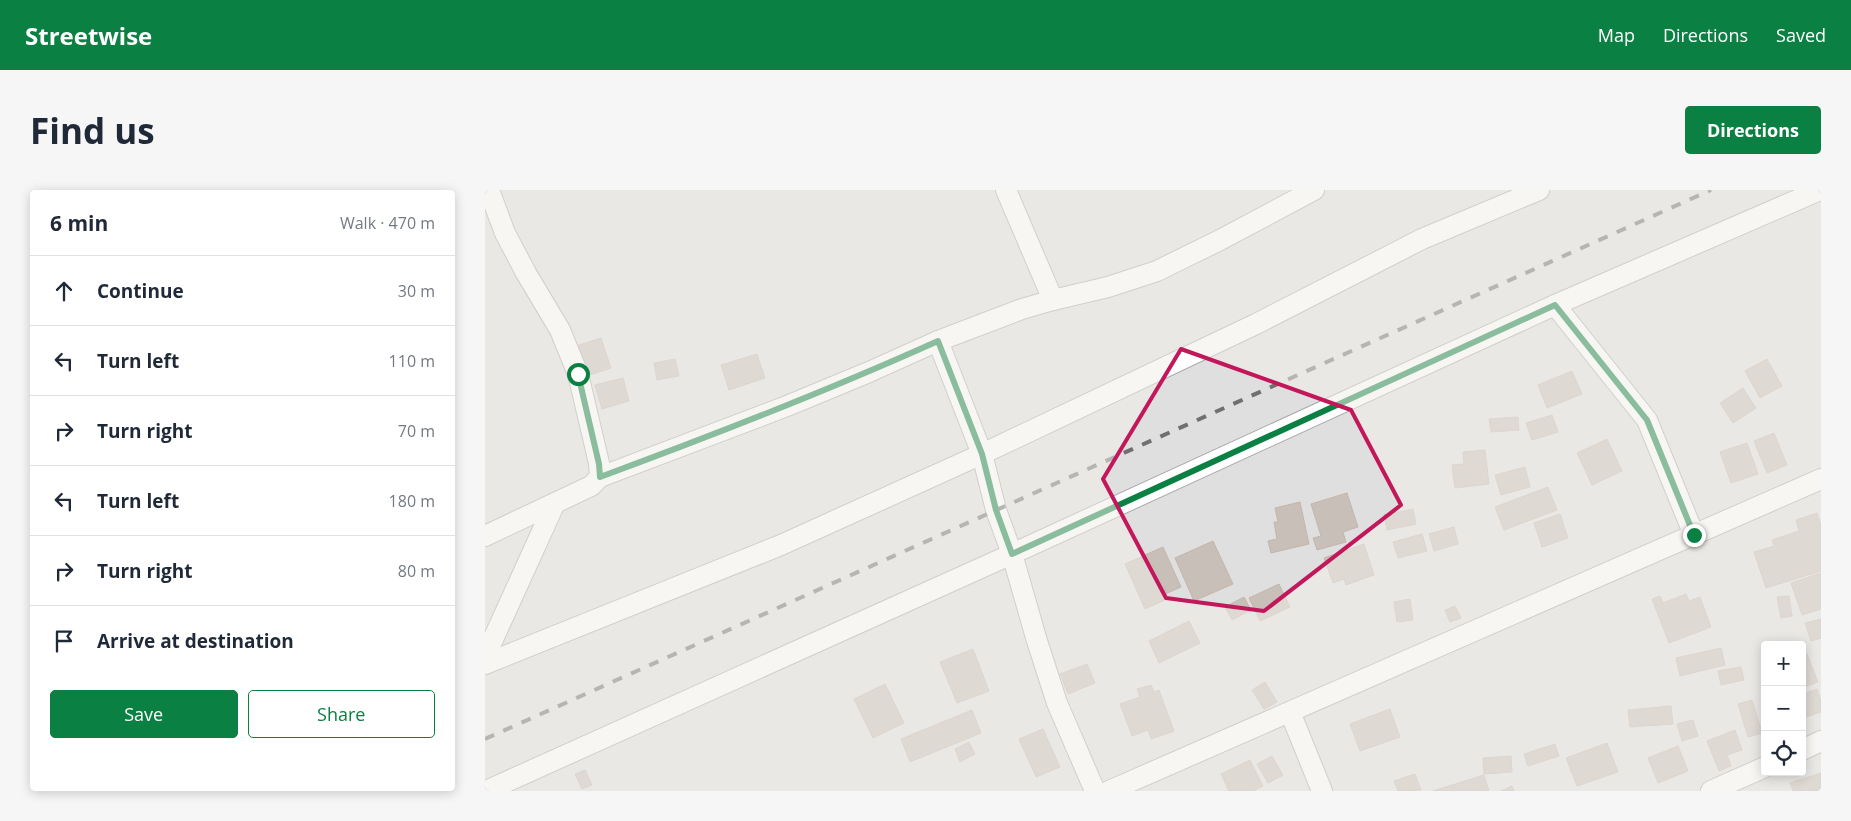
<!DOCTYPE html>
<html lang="en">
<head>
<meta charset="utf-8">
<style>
	body { margin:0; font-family:"Open Sans",sans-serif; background:#f6f6f7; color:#1f2937 }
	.controls { position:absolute; right:15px; bottom:15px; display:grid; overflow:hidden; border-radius:5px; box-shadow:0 2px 12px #0003 }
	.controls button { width:45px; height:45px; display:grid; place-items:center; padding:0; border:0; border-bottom:1px solid #e0e1e3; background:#fff; color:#1f2937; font:25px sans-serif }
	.stop { position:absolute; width:15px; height:15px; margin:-11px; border:4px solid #0b8043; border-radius:50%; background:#fff }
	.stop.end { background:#0b8043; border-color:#fff; box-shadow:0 1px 5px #0008 }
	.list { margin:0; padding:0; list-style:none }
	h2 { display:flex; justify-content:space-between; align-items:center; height:65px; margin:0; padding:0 20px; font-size:21px }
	h2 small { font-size:16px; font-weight:400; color:#747a83 }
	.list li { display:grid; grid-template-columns:32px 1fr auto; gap:15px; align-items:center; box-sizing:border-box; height:70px; padding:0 20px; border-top:1px solid #e0e1e3 }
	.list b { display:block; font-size:19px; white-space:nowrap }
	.list em { font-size:16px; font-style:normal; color:#747a83 }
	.actions { display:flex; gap:10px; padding:15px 20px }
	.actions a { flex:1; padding:11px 0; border:1px solid #0b8043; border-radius:5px; text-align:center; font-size:18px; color:#0b8043 }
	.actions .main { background:#0b8043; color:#fff }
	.icon { flex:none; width:28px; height:28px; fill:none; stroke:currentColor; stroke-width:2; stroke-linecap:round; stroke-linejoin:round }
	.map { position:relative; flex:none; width:1336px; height:601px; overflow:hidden; border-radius:5px }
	header { display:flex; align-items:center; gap:30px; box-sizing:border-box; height:70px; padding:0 25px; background:#0b8043; color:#fff }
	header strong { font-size:24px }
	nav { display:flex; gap:28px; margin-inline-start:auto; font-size:18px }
	.intro { display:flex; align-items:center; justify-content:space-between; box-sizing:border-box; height:120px; padding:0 30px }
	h1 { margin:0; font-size:35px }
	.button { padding:12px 22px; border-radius:5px; background:#0b8043; color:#fff; font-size:18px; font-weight:700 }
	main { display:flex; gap:30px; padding:0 30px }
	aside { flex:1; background:#fff; border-radius:5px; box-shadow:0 2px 12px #0003 }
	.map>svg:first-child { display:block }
	.residential { fill:#e0dfdf; fill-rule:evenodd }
	.building { fill:#c7bfb8; stroke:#c4b6ab }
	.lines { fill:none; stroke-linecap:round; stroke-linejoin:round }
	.street-casing { stroke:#a9a9a9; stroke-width:22 }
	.street { stroke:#fff; stroke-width:20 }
	.rail { stroke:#707070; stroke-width:4; stroke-dasharray:10 10; stroke-linecap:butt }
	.route { stroke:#0b8043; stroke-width:6 }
	.marked { fill:none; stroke:#c2185b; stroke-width:4; stroke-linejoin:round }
</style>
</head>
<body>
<header>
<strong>Streetwise</strong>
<nav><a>Map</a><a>Directions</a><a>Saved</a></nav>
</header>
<div class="intro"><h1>Find us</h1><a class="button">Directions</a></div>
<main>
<aside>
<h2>6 min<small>Walk · 470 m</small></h2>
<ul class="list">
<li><svg class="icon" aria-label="ahead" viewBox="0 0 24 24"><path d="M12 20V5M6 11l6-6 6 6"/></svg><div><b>Continue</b></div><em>30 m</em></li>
<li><svg class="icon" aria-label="left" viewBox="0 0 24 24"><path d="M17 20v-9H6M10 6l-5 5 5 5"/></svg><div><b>Turn left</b></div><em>110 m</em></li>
<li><svg class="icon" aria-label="right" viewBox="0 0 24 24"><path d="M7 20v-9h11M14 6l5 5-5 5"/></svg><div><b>Turn right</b></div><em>70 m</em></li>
<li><svg class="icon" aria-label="left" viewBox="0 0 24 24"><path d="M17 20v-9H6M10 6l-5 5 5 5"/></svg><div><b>Turn left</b></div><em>180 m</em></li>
<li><svg class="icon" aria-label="right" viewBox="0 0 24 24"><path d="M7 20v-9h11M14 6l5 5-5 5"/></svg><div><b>Turn right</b></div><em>80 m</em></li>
<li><svg class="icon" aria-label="arrive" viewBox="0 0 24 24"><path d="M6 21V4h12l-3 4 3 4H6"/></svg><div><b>Arrive at destination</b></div></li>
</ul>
<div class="actions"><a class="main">Save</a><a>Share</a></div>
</aside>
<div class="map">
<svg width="1336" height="601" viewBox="0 0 1336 601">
	<rect width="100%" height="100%" fill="#f2efe9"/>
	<!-- residential -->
	<path class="residential" d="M 0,0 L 1336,0 L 1336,601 L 0,601 ZM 1280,455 L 1317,455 L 1317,582 L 1280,582 Z"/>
	<!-- building -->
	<g class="building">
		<path d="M 116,148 L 126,178 L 102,186 L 91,156 Z"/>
		<path d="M 272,164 L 280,188 L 244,200 L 236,175 Z"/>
		<path d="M 190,169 L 194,186 L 172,190 L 169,173 Z"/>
		<path d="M 1282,169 L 1297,196 L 1275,208 L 1260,181 Z"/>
		<path d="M 1087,181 L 1097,204 L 1062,218 L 1053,195 Z"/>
		<path d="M 138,188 L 144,211 L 117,219 L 110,195 Z"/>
		<path d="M 1258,198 L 1271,218 L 1248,233 L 1235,213 Z"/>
		<path d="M 1067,225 L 1073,242 L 1047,250 L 1041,233 Z"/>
		<path d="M 1033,227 L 1034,240 L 1006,242 L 1004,229 Z"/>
		<path d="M 1289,243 L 1302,275 L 1282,283 L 1269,251 Z"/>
		<path d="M 1122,249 L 1137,281 L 1107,295 L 1092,263 Z"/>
		<path d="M 1262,253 L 1273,284 L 1246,293 L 1235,262 Z"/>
		<path d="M 1000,260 L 1004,294 L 970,298 L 967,275 L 979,274 L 978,262 Z"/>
		<path d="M 1040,277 L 1045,297 L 1016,305 L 1010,285 Z"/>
		<path d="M 1063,297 L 1072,320 L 1019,340 L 1010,317 Z"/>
		<path d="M 862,303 L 873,337 L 858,342 L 861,352 L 832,360 L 828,348 L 836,346 L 826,314 Z"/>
		<path d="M 815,312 L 824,354 L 786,363 L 783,351 L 792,349 L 789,332 L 793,332 L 790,318 Z"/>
		<path d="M 928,319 L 931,334 L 902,340 L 899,325 Z"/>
		<path d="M 1332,323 L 1336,335 L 1336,381 L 1281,398 L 1269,362 L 1289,356 L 1287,350 L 1314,341 L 1311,330 Z"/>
		<path d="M 1075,324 L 1083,348 L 1057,357 L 1049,333 Z"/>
		<path d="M 969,337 L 973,354 L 949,361 L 944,344 Z"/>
		<path d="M 937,344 L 942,361 L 913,368 L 908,352 Z"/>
		<path d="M 728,351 L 748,394 L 709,411 L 690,368 Z"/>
		<path d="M 879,354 L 889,385 L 861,395 L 859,389 L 848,393 L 839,368 Z"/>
		<path d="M 678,357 L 696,397 L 680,404 L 682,409 L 660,419 L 640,374 Z"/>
		<path d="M 1336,383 L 1336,419 L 1317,425 L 1306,393 Z"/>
		<path d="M 794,394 L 805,417 L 775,431 L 764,408 Z"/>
		<path d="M 1201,404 L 1204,411 L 1215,407 L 1226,437 L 1184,453 L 1167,409 L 1175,406 L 1178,413 Z"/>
		<path d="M 1304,406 L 1307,426 L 1296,428 L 1292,407 Z"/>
		<path d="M 759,407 L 766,420 L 747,430 L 740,417 Z"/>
		<path d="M 925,409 L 928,430 L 912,432 L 909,412 Z"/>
		<path d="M 970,416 L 976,428 L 965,432 L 960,420 Z"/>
		<path d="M 1336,429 L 1336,448 L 1326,451 L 1320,433 Z"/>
		<path d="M 704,431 L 715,453 L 674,473 L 664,451 Z"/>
		<path d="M 1236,458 L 1240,475 L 1195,486 L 1191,468 Z"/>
		<path d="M 488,459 L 504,501 L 472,513 L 455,472 Z"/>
		<path d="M 1322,464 L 1333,492 L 1317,498 L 1317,466 Z"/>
		<path d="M 602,474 L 610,493 L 583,504 L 575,484 Z"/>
		<path d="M 1256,477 L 1259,490 L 1236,495 L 1233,481 Z"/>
		<path d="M 780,492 L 792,512 L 779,519 L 767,500 Z"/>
		<path d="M 400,494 L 419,533 L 388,548 L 369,509 Z"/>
		<path d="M 666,495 L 669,502 L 674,500 L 689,541 L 666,549 L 663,540 L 647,546 L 635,514 L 655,507 L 652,499 Z"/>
		<path d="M 1332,499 L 1336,511 L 1336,522 L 1318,528 L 1317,504 Z"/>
		<path d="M 1267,510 L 1277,543 L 1263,547 L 1253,514 Z"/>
		<path d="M 1186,516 L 1188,534 L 1145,537 L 1143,520 Z"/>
		<path d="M 905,519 L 915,547 L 875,561 L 865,534 Z"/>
		<path d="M 487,520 L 496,543 L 425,572 L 416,549 Z"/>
		<path d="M 1208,530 L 1213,546 L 1197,551 L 1192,534 Z"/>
		<path d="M 558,539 L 575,577 L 551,587 L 534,549 Z"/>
		<path d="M 1250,540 L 1257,560 L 1242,565 L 1246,576 L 1234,581 L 1222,551 Z"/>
		<path d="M 484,552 L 490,564 L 475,572 L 470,559 Z"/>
		<path d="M 1122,553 L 1133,582 L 1092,596 L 1081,568 Z"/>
		<path d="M 1070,554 L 1074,566 L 1043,576 L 1039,564 Z"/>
		<path d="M 1193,556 L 1203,581 L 1173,593 L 1163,568 Z"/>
		<path d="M 787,566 L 798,585 L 783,593 L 772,574 Z"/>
		<path d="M 1026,566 L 1027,582 L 999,584 L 998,568 Z"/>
		<path d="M 765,570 L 778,596 L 768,601 L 744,601 L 736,584 Z"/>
		<path d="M 100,580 L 107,595 L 97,599 L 90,584 Z"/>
		<path d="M 1336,583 L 1336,601 L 1308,601 L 1305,593 Z"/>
		<path d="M 930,584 L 936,600 L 913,601 L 909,591 Z"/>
		<path d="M 999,585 L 1004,601 L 948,601 Z"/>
		<path d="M 1027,596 L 1029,601 L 1016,601 Z"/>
	</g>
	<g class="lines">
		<!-- street casing -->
		<g class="street-casing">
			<g id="street">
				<path d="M 521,0 L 568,110"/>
				<path d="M 1070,115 L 1162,230 L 1209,345"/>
				<path d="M 453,151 L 497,264 L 511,320 L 527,364 L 552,451 L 572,513 L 610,601"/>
				<path d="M 115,287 L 302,216 L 384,182 L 453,151 L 537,119 L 568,110 L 623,97 L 672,81 L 735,50 L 829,0"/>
				<path d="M 0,346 L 106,296 L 115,287 L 114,273 L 93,184 L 75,140 L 41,83 L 20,43 L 4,0"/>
				<path d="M 0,467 L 69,315"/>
				<path d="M 0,474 L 296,355 L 497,264 L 771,134 L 937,49 L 1054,0"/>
				<path d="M 805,522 L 837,601"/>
				<path d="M 1317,560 L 1336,551"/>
				<path d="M 1,601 L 527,364 L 1070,115 L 1335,0"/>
				<path d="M 624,601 L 1336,289"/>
				<path d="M 1226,601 L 1280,577"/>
			</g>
		</g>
		<!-- street -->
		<use href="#street" class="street"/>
		<!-- rail -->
		<path class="rail" d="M 0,549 L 1226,0"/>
	</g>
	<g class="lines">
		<!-- route -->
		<path class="route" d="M 93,184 L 114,274 L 115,287 C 229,245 342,201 453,151 L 497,264 L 511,320 L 527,364 L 1070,115 L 1162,230 L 1209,345"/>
	</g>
	<!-- marked area -->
	<path d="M0 0H1336V601H0ZM 696,159 L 866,220 L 916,315 L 779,421 L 681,408 L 618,289 Z" fill="#f2efe9" fill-opacity=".55" fill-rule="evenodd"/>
	<path class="marked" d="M 696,159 L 866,220 L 916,315 L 779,421 L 681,408 L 618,289 Z"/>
</svg>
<div class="controls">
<button>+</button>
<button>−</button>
<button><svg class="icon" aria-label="locate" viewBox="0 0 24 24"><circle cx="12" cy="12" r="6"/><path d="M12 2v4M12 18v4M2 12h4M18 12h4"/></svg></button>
</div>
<div class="stop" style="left:93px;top:184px"></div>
<div class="stop end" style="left:1209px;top:345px"></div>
</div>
</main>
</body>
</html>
